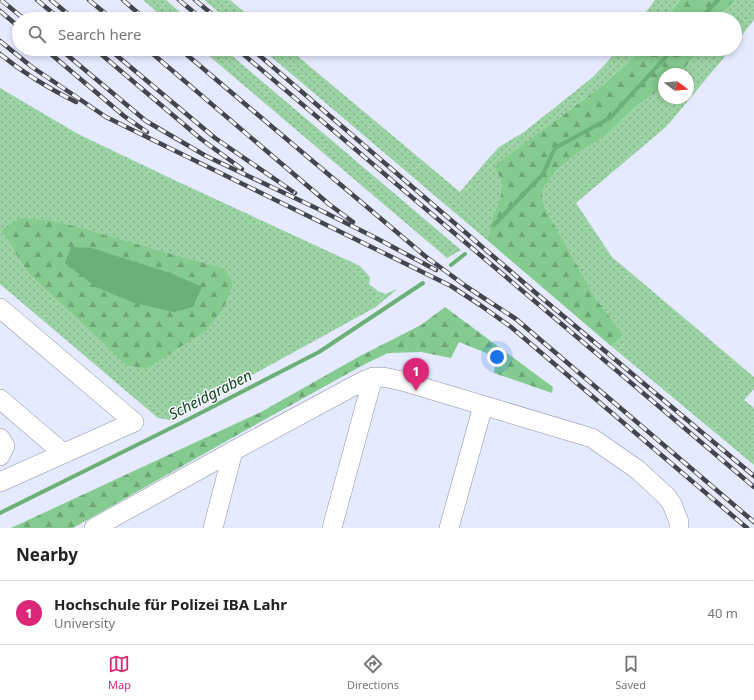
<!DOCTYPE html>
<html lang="en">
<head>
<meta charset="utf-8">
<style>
	body { margin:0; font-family:"Noto Sans",sans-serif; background:#f6f6f6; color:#222 }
	.compass { position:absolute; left:658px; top:68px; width:36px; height:36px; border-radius:50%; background:#fff; box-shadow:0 2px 6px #0003; rotate:106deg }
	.you { position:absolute; left:497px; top:357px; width:14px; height:14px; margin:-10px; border:3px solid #fff; border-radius:50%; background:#1a73e8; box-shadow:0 0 0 6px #1a73e833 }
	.badge { display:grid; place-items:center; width:26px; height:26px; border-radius:50%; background:#db2777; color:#fff; font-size:13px; font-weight:700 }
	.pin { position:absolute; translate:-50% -33px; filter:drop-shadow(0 1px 2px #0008) }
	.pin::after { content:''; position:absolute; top:21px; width:14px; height:12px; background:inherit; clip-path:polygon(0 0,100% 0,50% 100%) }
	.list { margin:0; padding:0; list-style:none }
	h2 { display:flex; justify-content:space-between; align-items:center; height:52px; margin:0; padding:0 16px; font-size:17px }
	h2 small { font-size:13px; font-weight:400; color:#767676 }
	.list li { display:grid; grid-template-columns:26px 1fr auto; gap:12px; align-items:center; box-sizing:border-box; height:64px; padding:0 16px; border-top:1px solid #e0e0e0 }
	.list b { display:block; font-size:15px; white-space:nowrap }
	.list p { margin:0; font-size:13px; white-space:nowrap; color:#767676 }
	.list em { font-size:13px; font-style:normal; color:#767676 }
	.icon { flex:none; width:22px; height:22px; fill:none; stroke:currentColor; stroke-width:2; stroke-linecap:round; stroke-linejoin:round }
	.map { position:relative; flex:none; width:754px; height:528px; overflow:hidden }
	.search { position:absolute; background:#fff; box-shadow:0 2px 6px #0003; left:12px; right:12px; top:12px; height:44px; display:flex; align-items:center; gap:10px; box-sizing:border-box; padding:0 14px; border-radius:22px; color:#767676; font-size:15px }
	.sheet { height:116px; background:#fff }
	nav { display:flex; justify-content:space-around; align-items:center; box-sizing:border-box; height:56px; border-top:1px solid #e0e0e0; background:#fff; font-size:11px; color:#767676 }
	nav a { display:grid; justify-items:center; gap:2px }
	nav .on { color:#db2777 }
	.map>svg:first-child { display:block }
	.grass { fill:url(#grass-dots); fill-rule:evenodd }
	.forest { fill:url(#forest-firs) }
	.water { fill:#6bb077 }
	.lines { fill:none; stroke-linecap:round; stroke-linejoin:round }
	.stream { stroke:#6bb077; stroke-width:4 }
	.minor-casing { stroke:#8c91a3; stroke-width:20 }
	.minor { stroke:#fff; stroke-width:19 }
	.rail-casing { stroke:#44464f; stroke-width:4.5 }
	.rail { stroke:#f7f8fc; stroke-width:3; stroke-dasharray:9; stroke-linecap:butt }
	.labels { text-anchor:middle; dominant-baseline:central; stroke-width:3; stroke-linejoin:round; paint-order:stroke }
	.water-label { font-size:15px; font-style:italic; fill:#134620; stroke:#f7f8fc }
</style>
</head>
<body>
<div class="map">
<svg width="754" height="528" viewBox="0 0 754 528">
	<defs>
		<pattern id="grass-dots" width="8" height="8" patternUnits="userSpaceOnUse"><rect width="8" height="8" fill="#9cd3a4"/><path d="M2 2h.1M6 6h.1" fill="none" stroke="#80ac87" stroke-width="1.8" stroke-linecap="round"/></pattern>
		<pattern id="forest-firs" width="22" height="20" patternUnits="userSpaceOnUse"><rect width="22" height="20" fill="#85cb90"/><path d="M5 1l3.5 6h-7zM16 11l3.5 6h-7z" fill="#6da577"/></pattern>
	</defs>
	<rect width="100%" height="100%" fill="#e5eafe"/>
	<!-- grass -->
	<g class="grass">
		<path d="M 143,0 L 166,0 L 188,19 L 165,19 Z"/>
		<path d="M 204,0 L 230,0 L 253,19 L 227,19 Z"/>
		<path d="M 655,0 L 680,0 L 667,19 L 641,19 Z"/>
		<path d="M 735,0 L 754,0 L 754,20 L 735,44 L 735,19 L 719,19 L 724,11 Z"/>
		<path d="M 201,49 L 224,49 L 461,250 L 447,258 Z"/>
		<path d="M 262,49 L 289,49 L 460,192 L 487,160 L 499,147 L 524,132 L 593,77 L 607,62 L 618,49 L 643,49 L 602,86 L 556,120 L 502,181 L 500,200 L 493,215 L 487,240 Z"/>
		<path d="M 700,49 L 731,49 L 667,126 L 576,203 L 612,257 L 754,377 L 754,389 L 744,400 L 754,408 L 754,465 L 611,346 L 624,335 L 596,299 L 544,206 L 542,191 L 556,171 L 575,155 L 604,137 L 635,107 L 664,87 L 664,98 L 688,98 L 688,74 L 680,74 Z"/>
		<path d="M 0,88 L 78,134 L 172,179 L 360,266 L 370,277 L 369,284 L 378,291 L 385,294 L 397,289 L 376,307 L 170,420 L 158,418 L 0,284 ZM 1,230 L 98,234 L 172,254 L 224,268 L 108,348 L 28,273 Z"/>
	</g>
	<!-- forest -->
	<g class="forest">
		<path d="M 680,0 L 735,0 L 724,11 L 719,19 L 667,19 Z"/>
		<path d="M 643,49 L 700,49 L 680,74 L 664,74 L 664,87 L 635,107 L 604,137 L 575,155 L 556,171 L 542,191 L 544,206 L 596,299 L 624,335 L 611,346 L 487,240 L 493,215 L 500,200 L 502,181 L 494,166 L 602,86 Z"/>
		<path d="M 20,218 L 55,221 L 172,254 L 224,268 L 233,284 L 225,305 L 207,330 L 146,369 L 127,365 L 108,348 L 28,273 L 1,230 Z"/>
		<path d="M 445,307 L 553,387 L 552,393 L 494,373 L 496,357 L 459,342 L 451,358 L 421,352 L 388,353 L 365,364 L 246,430 L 73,528 L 11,528 L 261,412 L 360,356 L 421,325 Z"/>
	</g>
	<!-- water -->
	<path class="water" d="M 71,247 L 92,248 L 173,274 L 202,287 L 193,307 L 174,312 L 134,303 L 96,287 L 65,263 Z"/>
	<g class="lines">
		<!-- stream -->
		<g class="stream">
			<path d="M 700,19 L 718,0"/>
			<path d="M 494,225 L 543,174 L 555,148 L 610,118 L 673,49"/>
			<path d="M 451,265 L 465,254"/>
			<path d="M 0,513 L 185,421 L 319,352 L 423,283"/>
		</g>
		<!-- minor casing -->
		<g class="minor-casing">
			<g id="minor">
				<path d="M 0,308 L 134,422 L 0,482"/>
				<path d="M 0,399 L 63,453"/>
				<path d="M 0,438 L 5,446 L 0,456"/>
				<path d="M 94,528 L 233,451 L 365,380 C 380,374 387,378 402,381 L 592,438 L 638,470 L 667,497 L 672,504 L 679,522 L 679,528"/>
				<path d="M 213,528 L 233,451"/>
				<path d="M 332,528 L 373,377"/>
				<path d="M 449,528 L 483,406"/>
			</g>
		</g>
		<!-- minor -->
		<use href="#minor" class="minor"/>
		<!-- rail casing -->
		<g class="rail-casing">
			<g id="rail">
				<path d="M 1,0 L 24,19"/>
				<path d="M 37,0 L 60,19"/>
				<path d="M 51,0 L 74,19"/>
				<path d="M 89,0 L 112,19"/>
				<path d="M 123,0 L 145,19"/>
				<path d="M 179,0 L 202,19"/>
				<path d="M 195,0 L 218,19"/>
				<path d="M 0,11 L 19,27"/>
				<path d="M 0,41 L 32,67 L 106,117 L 451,286 L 480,305 L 511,327 L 747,528"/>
				<path d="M 45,49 L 124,116 L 147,132"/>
				<path d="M 60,49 L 146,121 L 206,156 L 316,208 L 376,238 L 436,270"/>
				<path d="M 95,49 L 201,139 L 242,169"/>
				<path d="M 109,49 L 215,138 L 295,193"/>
				<path d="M 147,49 L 330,205 L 353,222"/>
				<path d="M 180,49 L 425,256 L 467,287 L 516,319 L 754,522"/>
				<path d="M 237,49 L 754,487"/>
				<path d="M 252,49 L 537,294 L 754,476"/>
				<path d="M 0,54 C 22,72 50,89 76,102"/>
			</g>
		</g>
		<!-- rail -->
		<use href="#rail" class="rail"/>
	</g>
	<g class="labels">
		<!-- water labels -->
		<g class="water-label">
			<text transform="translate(210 394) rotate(-27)">Scheidgraben</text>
		</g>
	</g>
</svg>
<svg class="compass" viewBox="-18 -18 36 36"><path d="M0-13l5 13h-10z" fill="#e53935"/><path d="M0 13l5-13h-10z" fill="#767676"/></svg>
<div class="you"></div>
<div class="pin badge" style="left:416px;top:391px">1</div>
<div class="search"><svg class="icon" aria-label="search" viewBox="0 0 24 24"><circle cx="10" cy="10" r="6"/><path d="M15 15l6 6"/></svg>Search here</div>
</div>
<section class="sheet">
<h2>Nearby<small></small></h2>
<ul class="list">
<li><span class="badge">1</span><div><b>Hochschule für Polizei IBA Lahr</b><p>University</p></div><em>40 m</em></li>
</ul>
</section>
<nav>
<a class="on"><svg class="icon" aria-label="map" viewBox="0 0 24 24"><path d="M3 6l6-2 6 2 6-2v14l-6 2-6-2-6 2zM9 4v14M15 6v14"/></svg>Map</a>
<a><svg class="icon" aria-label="directions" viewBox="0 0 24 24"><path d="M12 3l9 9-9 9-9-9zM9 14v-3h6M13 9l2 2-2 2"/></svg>Directions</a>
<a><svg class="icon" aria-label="saved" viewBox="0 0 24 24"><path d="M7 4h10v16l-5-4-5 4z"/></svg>Saved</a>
</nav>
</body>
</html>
